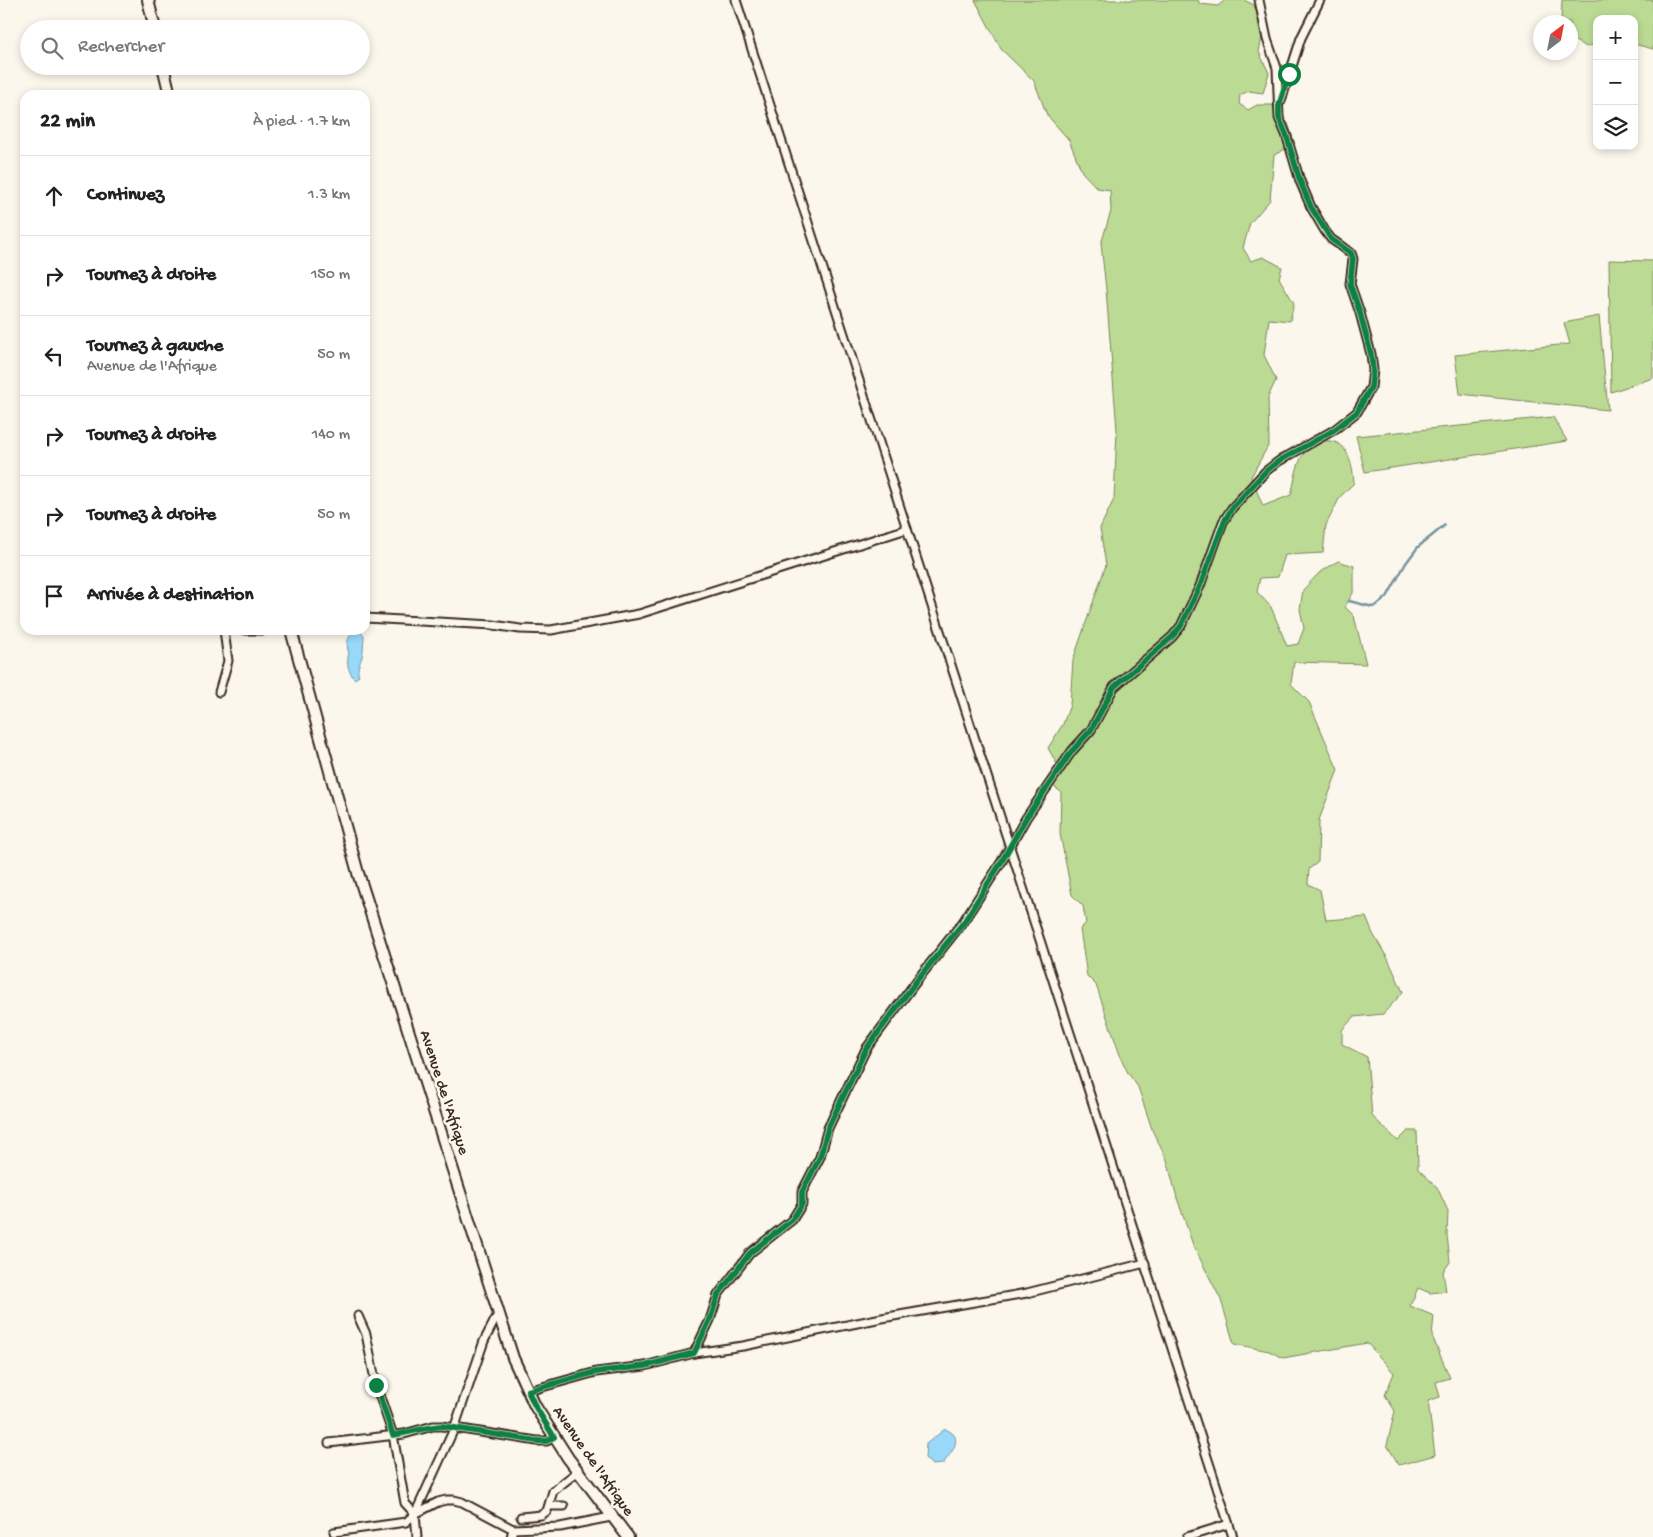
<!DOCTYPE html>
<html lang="fr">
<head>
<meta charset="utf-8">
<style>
	body { margin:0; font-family:"Gochi Hand",sans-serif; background:#f2f2f2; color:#222 }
	.controls { position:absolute; right:15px; top:15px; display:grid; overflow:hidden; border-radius:10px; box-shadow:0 2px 8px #0003 }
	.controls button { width:45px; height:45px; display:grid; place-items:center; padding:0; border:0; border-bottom:1px solid #e0e0e0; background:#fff; color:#222; font:25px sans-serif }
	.compass { position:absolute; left:1533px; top:15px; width:45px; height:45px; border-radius:50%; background:#fff; box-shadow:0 2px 8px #0003; rotate:32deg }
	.stop { position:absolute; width:15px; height:15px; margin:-11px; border:4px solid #0b8043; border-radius:50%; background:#fff }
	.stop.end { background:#0b8043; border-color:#fff; box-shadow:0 1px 5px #0008 }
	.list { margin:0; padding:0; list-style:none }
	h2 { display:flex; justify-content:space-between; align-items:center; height:65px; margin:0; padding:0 20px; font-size:21px }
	h2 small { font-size:16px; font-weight:400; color:#767676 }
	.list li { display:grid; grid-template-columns:32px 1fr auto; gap:15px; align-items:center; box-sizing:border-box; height:80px; padding:0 20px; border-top:1px solid #e0e0e0 }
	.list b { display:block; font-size:19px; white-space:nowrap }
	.list p { margin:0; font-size:16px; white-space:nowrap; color:#767676 }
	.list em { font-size:16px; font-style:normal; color:#767676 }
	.icon { flex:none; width:28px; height:28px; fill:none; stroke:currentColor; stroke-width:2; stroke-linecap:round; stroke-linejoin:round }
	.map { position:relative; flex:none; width:1653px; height:1537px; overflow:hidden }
	.search { position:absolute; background:#fff; box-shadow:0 2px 8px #0003; left:20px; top:20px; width:350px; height:55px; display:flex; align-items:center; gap:12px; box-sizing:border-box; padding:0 18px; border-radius:28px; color:#767676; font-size:19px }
	.panel { position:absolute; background:#fff; box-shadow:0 2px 8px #0003; left:20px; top:90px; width:350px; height:545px; border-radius:15px }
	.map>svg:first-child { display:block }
	.green { fill:#bbdb94; stroke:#7b8259 }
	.water { fill:#98d9fa; stroke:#7393a2 }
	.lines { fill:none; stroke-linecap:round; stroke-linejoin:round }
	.stream { stroke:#7393a2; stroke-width:2.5 }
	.minor-casing { stroke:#3b2a1e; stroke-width:11 }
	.secondary-casing { stroke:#3b2a1e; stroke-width:14 }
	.minor { stroke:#fbf7ec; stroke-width:7 }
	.secondary { stroke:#fbf7ec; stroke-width:10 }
	.route { stroke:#0b8043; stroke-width:6 }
	.labels { text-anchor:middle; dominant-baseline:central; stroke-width:5; stroke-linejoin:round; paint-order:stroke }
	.street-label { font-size:16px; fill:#3b2a1e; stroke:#fbf7ec }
</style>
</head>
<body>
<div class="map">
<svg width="1653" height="1537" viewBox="0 0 1653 1537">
	<rect width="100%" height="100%" fill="#fbf7ec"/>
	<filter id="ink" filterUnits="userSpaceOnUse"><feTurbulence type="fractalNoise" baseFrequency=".02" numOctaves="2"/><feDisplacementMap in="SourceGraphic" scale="10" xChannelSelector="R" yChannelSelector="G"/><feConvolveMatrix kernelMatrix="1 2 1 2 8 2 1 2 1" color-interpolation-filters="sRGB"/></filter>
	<g filter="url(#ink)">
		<!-- green -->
		<g class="green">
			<path d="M 975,0 L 1198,0 L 1200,4 L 1218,6 L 1225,0 L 1244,0 L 1254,5 L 1263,32 L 1259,52 L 1269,73 L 1263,93 L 1249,91 L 1240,95 L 1239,104 L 1248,110 L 1257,105 L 1272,105 L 1288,123 L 1295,144 L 1274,155 L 1270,200 L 1250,223 L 1243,248 L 1251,261 L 1263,257 L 1282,267 L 1279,278 L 1294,303 L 1290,321 L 1269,319 L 1264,355 L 1276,380 L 1268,397 L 1269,444 L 1251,477 L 1263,506 L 1291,495 C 1295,481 1296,462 1306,451 C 1312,444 1321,440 1330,441 C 1349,443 1353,467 1354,483 L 1340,497 L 1326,525 L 1323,553 L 1285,555 L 1278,577 L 1260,578 L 1257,592 L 1271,607 L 1287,646 L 1298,644 L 1304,628 L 1300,609 L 1303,590 L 1319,573 L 1338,561 L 1354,566 L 1354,591 L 1345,607 L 1354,616 L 1366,664 L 1294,662 L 1291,684 L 1309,702 L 1338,770 L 1319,820 L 1318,862 L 1309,869 L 1308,884 L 1320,890 L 1326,920 L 1366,917 L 1373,934 L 1388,959 L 1403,992 L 1383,1014 L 1354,1017 L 1342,1030 L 1342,1044 L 1367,1057 L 1372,1116 L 1398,1141 L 1408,1131 L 1417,1131 L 1418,1169 L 1437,1187 L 1448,1211 L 1447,1235 L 1450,1262 L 1443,1272 L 1446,1291 L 1430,1293 L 1418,1288 L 1410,1306 L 1434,1316 L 1432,1336 L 1450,1378 L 1436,1382 L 1440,1397 L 1428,1401 L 1435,1455 L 1399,1465 L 1387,1445 L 1395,1411 L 1385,1395 L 1394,1373 L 1367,1343 L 1283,1358 L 1269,1351 L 1234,1344 L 1221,1300 L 1193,1245 L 1177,1198 L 1167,1160 L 1153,1132 L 1138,1087 L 1128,1073 L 1121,1058 L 1096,985 L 1087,976 L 1080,929 L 1086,923 L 1083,906 L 1072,895 L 1060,834 L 1061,792 L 1049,783 L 1058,766 L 1048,748 L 1063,724 L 1070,705 L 1073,660 L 1106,565 L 1100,528 L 1114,499 L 1117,430 L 1106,289 L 1101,244 L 1111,211 L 1110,190 L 1097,188 L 1082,172 L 1069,140 L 1047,115 L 1034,81 L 1001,49 Z"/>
			<path d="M 1562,0 L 1653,0 L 1653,49 L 1634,44 L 1634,19 L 1597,19 L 1597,43 L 1587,47 L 1571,39 L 1570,22 L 1561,22 Z"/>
			<path d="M 1609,260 L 1653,261 L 1653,378 L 1611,392 Z"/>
			<path d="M 1599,316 L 1608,410 L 1460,394 L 1455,355 L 1570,344 L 1564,323 Z"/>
			<path d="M 1553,417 L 1567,441 L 1365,472 L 1356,436 Z"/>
		</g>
		<!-- water -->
		<g class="water">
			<path d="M 357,630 L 364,635 C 364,642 363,645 363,651 C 363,660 355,667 359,676 L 355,679 C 348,672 346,663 349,653 C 345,644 348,634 357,630 Z"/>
			<path d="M 945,1429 C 966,1437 951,1452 943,1464 L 932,1465 L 925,1458 L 926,1444 Z"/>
		</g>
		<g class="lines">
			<!-- stream -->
			<path class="stream" d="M 1349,601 L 1373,607 L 1377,605 L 1387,597 L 1406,563 L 1418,547 L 1445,525"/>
			<!-- minor casing -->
			<g class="minor-casing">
				<g id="minor">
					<path d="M 736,0 L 1233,1537"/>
					<path d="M 1281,101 L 1301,38 L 1320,0"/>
					<path d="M 365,618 L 493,625 L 520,629 L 551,630 L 639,614 L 907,529"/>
					<path d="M 246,630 L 263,630"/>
					<path d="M 219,692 L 228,661 L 224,630"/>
					<path d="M 358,1316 L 366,1334 L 376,1385 L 393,1435 L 405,1503 L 415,1514"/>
					<path d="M 694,1353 L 710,1320 L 718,1295 L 750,1253 L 792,1220 L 802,1204 L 802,1192 L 820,1157 L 828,1128 L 866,1049 L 918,979 L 963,922 L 1002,861 L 1026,818 L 1072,751 L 1091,730 L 1114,687 L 1172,637 L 1181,626 L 1200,586 L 1223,522 L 1232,508 L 1266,471 L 1279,461 L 1334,430 L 1357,412 L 1371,387 L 1373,370 L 1371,354 L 1360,313 L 1350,284 L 1353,259 L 1351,253 L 1331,239 L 1325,231 L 1311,207 L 1300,181 L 1286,134 L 1279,118 L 1277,68 L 1267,39 L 1259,0"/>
					<path d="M 528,1391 L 596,1372 L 645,1366 L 694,1353 L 743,1346 L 882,1318 L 1027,1293 L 1145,1263"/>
					<path d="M 329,1443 L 404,1434 L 433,1426 L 442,1426 L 537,1441 L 547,1441 L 554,1437"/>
					<path d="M 549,1506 L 564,1506"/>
					<path d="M 521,1517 L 541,1515 L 547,1511 L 553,1491 L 577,1472"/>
					<path d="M 334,1532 L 406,1522 L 415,1514 L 438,1502 L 446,1500 L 454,1500 L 462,1502 L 513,1529 L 560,1527 L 611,1517"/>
					<path d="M 417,1537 L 415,1514 L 454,1429 L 484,1341 L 498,1314"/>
					<path d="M 511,1537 L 513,1529"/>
					<path d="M 1187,1537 L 1229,1524"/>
				</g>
			</g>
			<!-- secondary casing -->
			<g class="secondary-casing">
				<g id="secondary">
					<path d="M 148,0 L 155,29"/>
					<path d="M 163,66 L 170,95"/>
					<path d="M 291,630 L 358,873 L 513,1358 L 535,1406 L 568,1458 L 628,1537"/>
				</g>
			</g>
			<!-- minor -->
			<use href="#minor" class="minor"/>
			<!-- secondary -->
			<use href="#secondary" class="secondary"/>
		</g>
	</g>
	<g class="lines" filter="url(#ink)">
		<!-- route -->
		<path class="route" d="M 376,1385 L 393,1435 C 410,1433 425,1427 442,1426 L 537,1441 L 547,1441 L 554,1437 L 535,1406 L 528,1391 L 596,1372 L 645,1366 L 694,1353 L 710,1320 L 718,1295 L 750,1253 L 792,1220 L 802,1204 L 802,1192 L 820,1157 L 828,1128 L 866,1049 L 918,979 L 964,922 L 1002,861 L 1026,818 L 1072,751 L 1091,730 L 1114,687 L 1172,637 L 1181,626 L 1200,586 L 1224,522 L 1232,508 L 1266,471 L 1279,461 L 1334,430 L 1357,412 L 1371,387 L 1373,370 L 1371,354 L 1360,313 L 1350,284 L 1353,259 L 1351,253 L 1331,239 L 1311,207 L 1300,181 L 1286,134 L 1279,118 L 1279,106 L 1289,74"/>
	</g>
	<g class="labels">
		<!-- street labels -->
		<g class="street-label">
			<text transform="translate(443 1093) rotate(72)">Avenue de l'Afrique</text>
			<text transform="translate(592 1462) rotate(55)">Avenue de l'Afrique</text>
		</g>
	</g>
</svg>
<div class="controls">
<button>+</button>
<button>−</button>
<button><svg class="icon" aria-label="layers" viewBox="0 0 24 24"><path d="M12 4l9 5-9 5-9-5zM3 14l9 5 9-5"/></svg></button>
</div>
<svg class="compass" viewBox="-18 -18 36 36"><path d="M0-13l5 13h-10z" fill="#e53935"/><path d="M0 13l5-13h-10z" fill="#767676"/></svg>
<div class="stop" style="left:1289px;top:74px"></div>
<div class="stop end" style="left:376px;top:1385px"></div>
<div class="search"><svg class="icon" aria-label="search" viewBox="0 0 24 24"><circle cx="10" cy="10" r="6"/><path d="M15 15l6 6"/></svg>Rechercher</div>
<section class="panel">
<h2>22 min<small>À pied · 1.7 km</small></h2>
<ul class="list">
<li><svg class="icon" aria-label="ahead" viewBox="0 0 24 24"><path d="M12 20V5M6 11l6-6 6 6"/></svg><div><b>Continuez</b></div><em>1.3 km</em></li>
<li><svg class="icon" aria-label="right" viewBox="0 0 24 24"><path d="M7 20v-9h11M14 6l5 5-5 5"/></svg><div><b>Tournez à droite</b></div><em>150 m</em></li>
<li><svg class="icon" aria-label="left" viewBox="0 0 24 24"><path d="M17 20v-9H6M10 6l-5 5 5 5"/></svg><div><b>Tournez à gauche</b><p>Avenue de l'Afrique</p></div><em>50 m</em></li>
<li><svg class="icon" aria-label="right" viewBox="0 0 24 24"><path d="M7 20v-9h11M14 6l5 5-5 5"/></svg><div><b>Tournez à droite</b></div><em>140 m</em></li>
<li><svg class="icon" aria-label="right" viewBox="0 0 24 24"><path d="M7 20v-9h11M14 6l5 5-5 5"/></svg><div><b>Tournez à droite</b></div><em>50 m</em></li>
<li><svg class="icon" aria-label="arrive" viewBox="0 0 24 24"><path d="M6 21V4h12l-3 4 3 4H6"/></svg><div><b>Arrivée à destination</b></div></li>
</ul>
</section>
</div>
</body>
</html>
